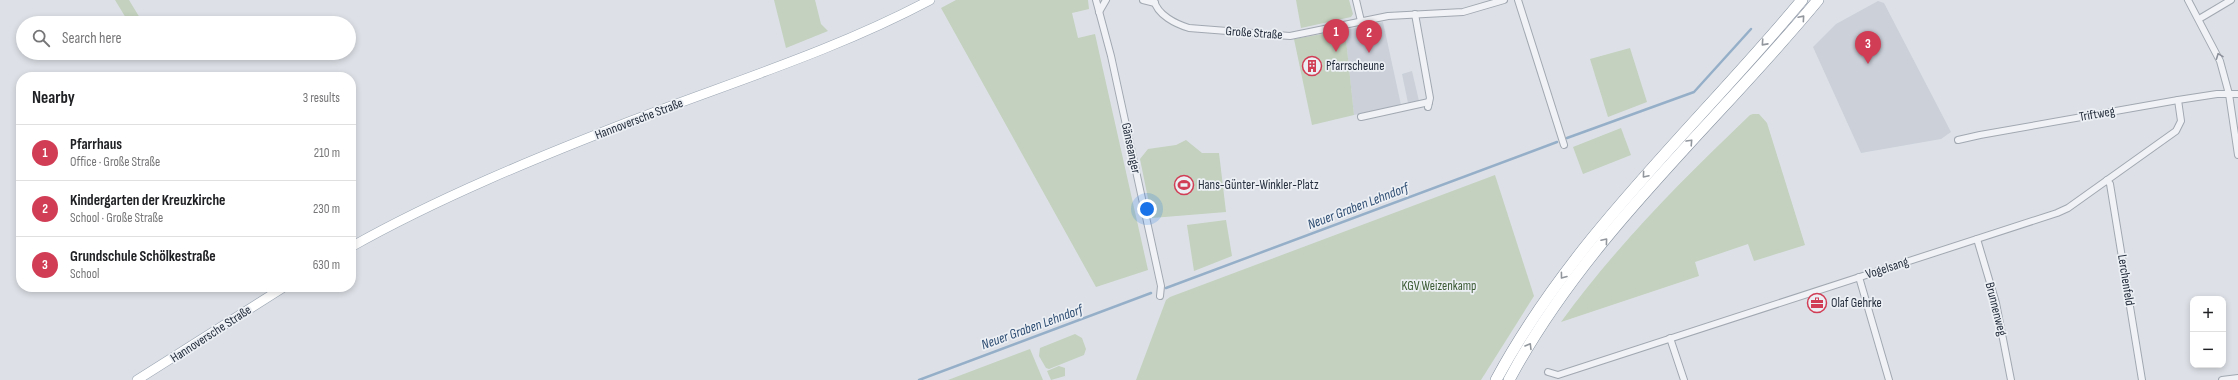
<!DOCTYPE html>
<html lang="en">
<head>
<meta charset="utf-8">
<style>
	body { margin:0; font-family:"Sofia Sans Condensed",sans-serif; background:#f6f6f6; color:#202124 }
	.controls { position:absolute; right:12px; bottom:12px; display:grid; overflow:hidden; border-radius:8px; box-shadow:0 2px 6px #0003 }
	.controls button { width:36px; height:36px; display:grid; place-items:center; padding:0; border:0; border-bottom:1px solid #e0e0e0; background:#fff; color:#202124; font:20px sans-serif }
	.you { position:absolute; left:1147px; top:209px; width:14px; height:14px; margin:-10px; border:3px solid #fff; border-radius:50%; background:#1a73e8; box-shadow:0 0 0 6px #1a73e833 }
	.badge { display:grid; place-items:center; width:26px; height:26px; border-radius:50%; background:#d13d55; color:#fff; font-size:13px; font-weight:700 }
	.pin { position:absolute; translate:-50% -33px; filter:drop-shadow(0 1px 2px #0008) }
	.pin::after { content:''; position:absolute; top:21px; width:14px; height:12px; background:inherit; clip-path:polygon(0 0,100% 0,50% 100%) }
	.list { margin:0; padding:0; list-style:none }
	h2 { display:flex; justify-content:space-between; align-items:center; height:52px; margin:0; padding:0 16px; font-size:17px }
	h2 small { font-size:13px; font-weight:400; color:#757577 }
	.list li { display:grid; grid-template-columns:26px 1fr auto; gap:12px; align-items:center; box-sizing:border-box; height:56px; padding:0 16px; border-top:1px solid #e0e0e0 }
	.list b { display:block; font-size:15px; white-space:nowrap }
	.list p { margin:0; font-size:13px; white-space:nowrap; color:#757577 }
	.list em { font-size:13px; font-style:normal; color:#757577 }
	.icon { flex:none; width:22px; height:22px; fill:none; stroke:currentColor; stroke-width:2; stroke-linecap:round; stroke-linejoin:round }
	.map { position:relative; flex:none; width:2238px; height:380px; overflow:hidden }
	.search { position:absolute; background:#fff; box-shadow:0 2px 6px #0003; left:16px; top:16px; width:340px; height:44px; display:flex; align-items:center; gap:10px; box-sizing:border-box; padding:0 14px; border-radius:22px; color:#757577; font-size:15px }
	.panel { position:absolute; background:#fff; box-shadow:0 2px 6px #0003; left:16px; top:72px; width:340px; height:220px; border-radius:16px }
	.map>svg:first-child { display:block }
	.built { fill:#cbd0d9 }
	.green { fill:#c3d1be }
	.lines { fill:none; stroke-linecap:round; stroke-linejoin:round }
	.stream { stroke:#96afc9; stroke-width:2.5 }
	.minor-casing { stroke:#a2a8b1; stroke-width:8 }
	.primary-casing { stroke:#9ca6b3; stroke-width:10 }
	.motorway-casing { stroke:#848f9e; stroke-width:12 }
	.minor { stroke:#f0f2f6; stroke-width:6 }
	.primary { stroke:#fff; stroke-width:9 }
	.motorway { stroke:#fff; stroke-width:11 }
	.oneway { stroke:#92979e }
	.oneway2 { stroke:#8b909a }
	.labels { text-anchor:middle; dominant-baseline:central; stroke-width:3.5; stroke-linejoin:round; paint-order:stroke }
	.street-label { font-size:13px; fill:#262f3e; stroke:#ecf0f5 }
	.poi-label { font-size:13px; fill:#262f3e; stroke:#ecf0f5; text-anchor:start }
	.park-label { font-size:13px; fill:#3b5a33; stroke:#ecf0f5 }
	.water-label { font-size:14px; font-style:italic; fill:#2f4e73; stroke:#ecf0f5 }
</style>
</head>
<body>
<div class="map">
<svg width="2238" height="380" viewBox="0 0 2238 380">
	<rect width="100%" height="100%" fill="#dde1e7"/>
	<!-- built -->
	<g class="built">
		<path d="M 1878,1 L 1884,3 L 1951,132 L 1941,139 L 1861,153 L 1813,47 L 1836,24 Z"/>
		<path d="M 1383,22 L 1401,105 L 1354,115 L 1345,30 Z"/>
		<path d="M 1412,71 L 1419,101 L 1408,103 L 1402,74 Z"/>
	</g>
	<!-- green -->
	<g class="green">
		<path d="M 115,0 L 129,0 L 143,23 L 129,23 Z"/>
		<path d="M 774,0 L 815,0 L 821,24 L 828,31 L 786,48 Z"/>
		<path d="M 956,0 L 1088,0 L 1089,9 L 1072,13 L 1078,38 L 1095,34 L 1148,270 L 1096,287 L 941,8 Z"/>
		<path d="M 1296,0 L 1349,0 L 1353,14 L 1351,17 L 1301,28 Z"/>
		<path d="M 1345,30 L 1354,115 L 1312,125 L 1294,39 Z"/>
		<path d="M 1630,48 L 1647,102 L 1608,117 L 1590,59 Z"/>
		<path d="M 1753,114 L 1759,114 L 1767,123 L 1805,245 L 1754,261 L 1748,244 L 1695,262 L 1699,276 L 1561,322 C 1616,246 1683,179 1750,115 Z"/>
		<path d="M 1621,128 L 1631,155 L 1583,174 L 1573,147 Z"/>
		<path d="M 1186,140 L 1202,153 L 1219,153 L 1226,212 L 1152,218 L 1140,159 L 1148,149 L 1176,145 Z"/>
		<path d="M 1495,175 L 1534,296 L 1481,380 L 1136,380 L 1166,300 L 1170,297 Z"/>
		<path d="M 1226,220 L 1232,256 L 1194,271 L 1187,225 Z"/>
		<path d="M 1075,334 L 1082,338 L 1086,349 L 1084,355 L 1049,369 L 1046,368 L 1039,356 L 1040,348 Z"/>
		<path d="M 1030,349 L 1043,380 L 948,380 Z"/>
		<path d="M 1059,366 L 1065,368 L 1065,376 L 1051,380 L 1047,371 Z"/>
	</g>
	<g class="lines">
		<!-- stream -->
		<g class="stream">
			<path d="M 1567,138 L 1694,92 L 1751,29"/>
			<path d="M 1166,288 L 1557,142"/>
			<path d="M 919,380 L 1151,293"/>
		</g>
		<!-- minor casing -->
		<g class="minor-casing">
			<g id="minor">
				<path d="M 1096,0 L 1111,56 L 1161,286 L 1160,296"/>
				<path d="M 1143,0 L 1155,3"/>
				<path d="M 1154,0 C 1157,15 1176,24 1189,28 L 1290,36 L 1388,16 L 1463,12 L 1504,0"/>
				<path d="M 1356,0 L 1361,21"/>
				<path d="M 1518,0 L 1564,145"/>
				<path d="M 2188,0 L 2220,61 L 2229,94 L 2238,155"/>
				<path d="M 1099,12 L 1106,0"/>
				<path d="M 1415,14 L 1430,98 L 1428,107"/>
				<path d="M 2199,19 L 2231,0"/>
				<path d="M 1361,117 L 1429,102"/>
				<path d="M 1958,140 L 1980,135 L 2178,100 L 2217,94 L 2238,94"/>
				<path d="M 2107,180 L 2110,184 L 2142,380"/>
				<path d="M 1977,239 L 1996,303 L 2011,380"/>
				<path d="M 1859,277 L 1889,380"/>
				<path d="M 1670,338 L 1684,380"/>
				<path d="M 1548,372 L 1558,375 L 2057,213 L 2068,208 L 2176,131 L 2181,121 L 2178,100"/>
				<path d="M 2222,380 L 2238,378"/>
			</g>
		</g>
		<!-- primary casing -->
		<g class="primary-casing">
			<g id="primary">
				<path d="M 351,247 C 438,198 538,157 631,121 C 732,82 834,51 930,0"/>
				<path d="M 137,380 L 284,287"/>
			</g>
		</g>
		<!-- motorway casing -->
		<g class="motorway-casing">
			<g id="motorway">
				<path d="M 1496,380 C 1574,235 1698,125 1802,0"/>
				<path d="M 1509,380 C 1587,234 1714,126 1818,0"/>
			</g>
		</g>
		<!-- minor -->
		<use href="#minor" class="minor"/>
		<!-- primary -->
		<use href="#primary" class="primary"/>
		<!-- motorway -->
		<use href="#motorway" class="motorway"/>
	</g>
	<!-- one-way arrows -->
	<defs><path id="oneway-chevron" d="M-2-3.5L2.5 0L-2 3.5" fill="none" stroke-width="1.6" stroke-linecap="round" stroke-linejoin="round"/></defs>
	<g class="oneway">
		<use href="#oneway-chevron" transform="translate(1802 18) rotate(-49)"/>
		<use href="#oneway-chevron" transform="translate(1764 43) rotate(132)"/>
		<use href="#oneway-chevron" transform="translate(1690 142) rotate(-47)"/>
		<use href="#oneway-chevron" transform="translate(1645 175) rotate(130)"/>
		<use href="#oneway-chevron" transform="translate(1605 241) rotate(-50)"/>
		<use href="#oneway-chevron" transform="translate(1563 276) rotate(127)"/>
		<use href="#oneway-chevron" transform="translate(1529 346) rotate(-59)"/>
	</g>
	<use class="oneway2" href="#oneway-chevron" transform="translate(2219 56) rotate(-111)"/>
	<!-- icons -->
	<defs>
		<g id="building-ring" transform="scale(1)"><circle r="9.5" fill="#ecf0f5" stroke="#d13d55" stroke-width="1.5"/><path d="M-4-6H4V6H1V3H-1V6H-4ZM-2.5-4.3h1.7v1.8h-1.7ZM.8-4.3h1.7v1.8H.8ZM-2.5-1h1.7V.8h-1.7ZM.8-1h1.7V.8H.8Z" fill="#d13d55"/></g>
		<g id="stadium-ring" transform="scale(1)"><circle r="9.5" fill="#ecf0f5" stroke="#d13d55" stroke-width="1.5"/><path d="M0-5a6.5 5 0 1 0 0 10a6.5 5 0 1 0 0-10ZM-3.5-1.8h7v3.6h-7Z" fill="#d13d55"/></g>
		<g id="office-ring" transform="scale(1)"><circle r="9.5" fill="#ecf0f5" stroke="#d13d55" stroke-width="1.5"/><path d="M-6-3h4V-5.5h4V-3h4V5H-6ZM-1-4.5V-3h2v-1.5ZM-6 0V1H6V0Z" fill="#d13d55"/></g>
	</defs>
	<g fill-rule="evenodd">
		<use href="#building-ring" x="1312" y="66"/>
		<use href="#stadium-ring" x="1184" y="185"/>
		<use href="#office-ring" x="1817" y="303"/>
	</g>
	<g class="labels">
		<!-- street labels -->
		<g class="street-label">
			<text transform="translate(1254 33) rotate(4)">Große Straße</text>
			<text transform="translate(2097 114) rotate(-10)">Triftweg</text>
			<text transform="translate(639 119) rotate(-21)">Hannoversche Straße</text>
			<text transform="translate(1131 148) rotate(78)">Gänseanger</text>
			<text transform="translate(1887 268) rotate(-18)">Vogelsang</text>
			<text transform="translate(2126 280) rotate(81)">Lerchenfeld</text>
			<text transform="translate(1996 309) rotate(76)">Brunnenweg</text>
			<text transform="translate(211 334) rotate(-33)">Hannoversche Straße</text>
		</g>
		<!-- poi labels -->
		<g class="poi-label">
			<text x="1326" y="66">Pfarrscheune</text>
			<text x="1198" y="185">Hans-Günter-Winkler-Platz</text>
			<text x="1831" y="303">Olaf Gehrke</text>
		</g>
		<!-- park labels -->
		<g class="park-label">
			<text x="1439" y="286">KGV Weizenkamp</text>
		</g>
		<!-- water labels -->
		<g class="water-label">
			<text transform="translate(1358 206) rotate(-21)">Neuer Graben Lehndorf</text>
			<text transform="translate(1032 327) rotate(-20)">Neuer Graben Lehndorf</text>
		</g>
	</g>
</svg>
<div class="controls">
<button>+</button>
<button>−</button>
</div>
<div class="you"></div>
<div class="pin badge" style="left:1336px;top:52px">1</div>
<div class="pin badge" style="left:1369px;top:53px">2</div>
<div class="pin badge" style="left:1868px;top:64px">3</div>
<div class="search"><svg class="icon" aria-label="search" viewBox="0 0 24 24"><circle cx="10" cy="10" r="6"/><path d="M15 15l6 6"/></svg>Search here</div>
<section class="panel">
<h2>Nearby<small>3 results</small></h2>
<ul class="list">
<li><span class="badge">1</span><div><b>Pfarrhaus</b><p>Office · Große Straße</p></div><em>210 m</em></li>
<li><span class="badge">2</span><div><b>Kindergarten der Kreuzkirche</b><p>School · Große Straße</p></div><em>230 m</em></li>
<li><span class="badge">3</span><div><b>Grundschule Schölkestraße</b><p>School</p></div><em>630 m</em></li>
</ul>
</section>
</div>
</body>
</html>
